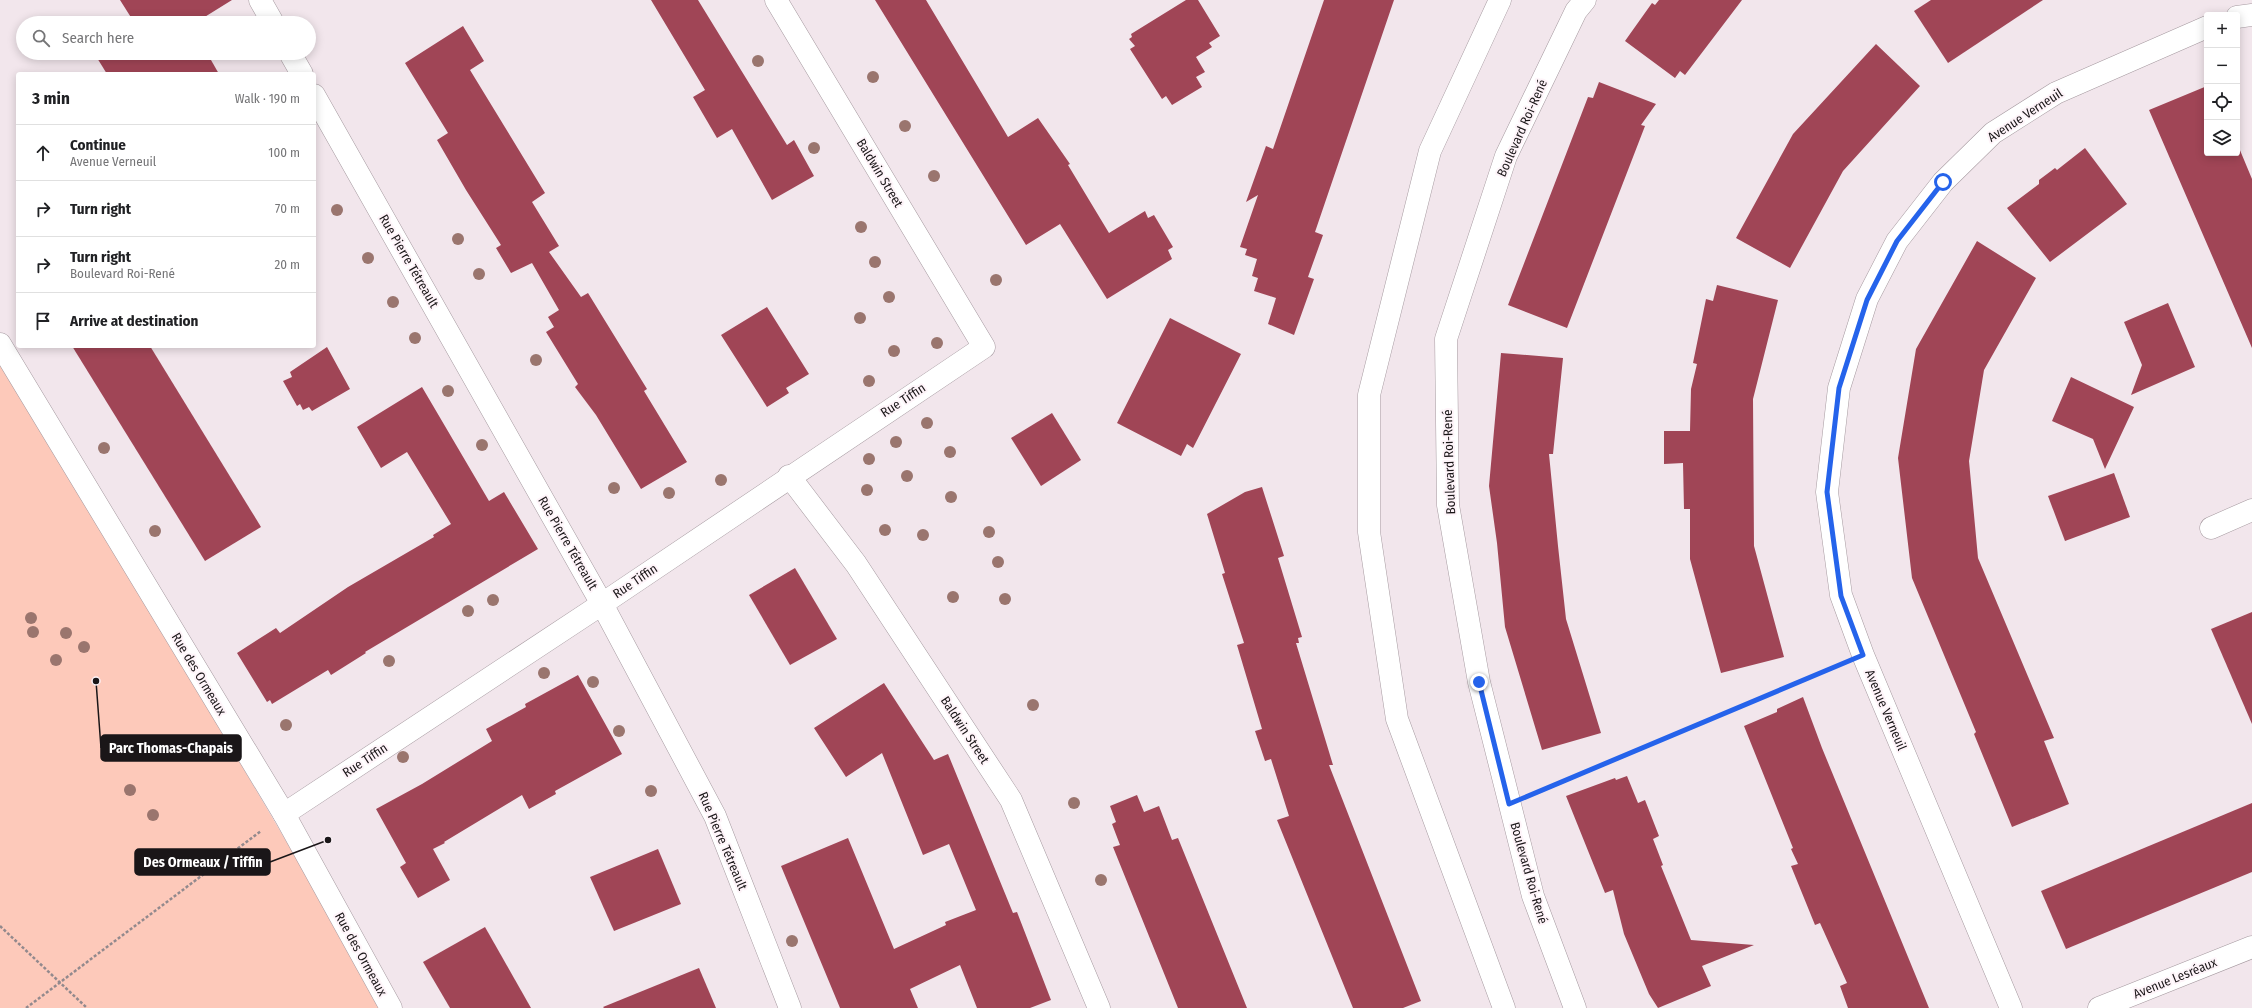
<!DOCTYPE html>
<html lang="en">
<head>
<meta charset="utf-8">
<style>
	body { margin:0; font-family:"Fira Sans Condensed",sans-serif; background:#f6f6f6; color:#202124 }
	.controls { position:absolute; right:12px; top:12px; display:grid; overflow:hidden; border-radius:4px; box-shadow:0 2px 10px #0003 }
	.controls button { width:36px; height:36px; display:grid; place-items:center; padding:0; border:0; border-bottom:1px solid #e0e0e0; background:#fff; color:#202124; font:20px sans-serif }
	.stop { position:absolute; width:12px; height:12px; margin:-9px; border:3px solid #2563eb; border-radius:50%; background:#fff }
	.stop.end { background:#2563eb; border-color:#fff; box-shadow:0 1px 4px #0008 }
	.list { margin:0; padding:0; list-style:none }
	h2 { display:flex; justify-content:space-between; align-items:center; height:52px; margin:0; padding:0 16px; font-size:17px }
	h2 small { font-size:13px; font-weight:400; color:#757577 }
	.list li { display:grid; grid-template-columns:26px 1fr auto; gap:12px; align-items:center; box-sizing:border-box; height:56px; padding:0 16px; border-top:1px solid #e0e0e0 }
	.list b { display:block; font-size:15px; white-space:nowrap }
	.list p { margin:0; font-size:13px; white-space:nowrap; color:#757577 }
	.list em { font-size:13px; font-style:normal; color:#757577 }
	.icon { flex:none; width:22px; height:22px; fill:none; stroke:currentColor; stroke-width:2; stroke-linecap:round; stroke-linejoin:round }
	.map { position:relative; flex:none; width:2252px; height:1008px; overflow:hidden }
	.search { position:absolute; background:#fff; box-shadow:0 2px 10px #0003; left:16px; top:16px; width:300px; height:44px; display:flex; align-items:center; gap:10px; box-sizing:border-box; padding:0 14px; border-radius:22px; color:#757577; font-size:15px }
	.panel { position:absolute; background:#fff; box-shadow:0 2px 10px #0003; left:16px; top:72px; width:300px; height:276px; border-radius:4px }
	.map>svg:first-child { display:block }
	.green { fill:#fdc9ba }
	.building { fill:#a04556 }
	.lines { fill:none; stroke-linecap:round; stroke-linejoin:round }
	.street-casing { stroke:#a69aa0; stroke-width:23 }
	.secondary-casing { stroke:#a69aa0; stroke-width:23 }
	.path { stroke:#92898d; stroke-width:2.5; stroke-dasharray:3 2; stroke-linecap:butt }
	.street { stroke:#fff; stroke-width:22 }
	.secondary { stroke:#fff; stroke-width:22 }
	.tree { fill:#9a756e }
	.route { stroke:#2563eb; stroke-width:5 }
	.labels { text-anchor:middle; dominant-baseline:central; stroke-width:4; stroke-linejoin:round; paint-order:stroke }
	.street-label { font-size:13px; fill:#1a1618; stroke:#fef4f9 }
	.leader { fill:none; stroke:#1a1618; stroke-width:1.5 }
	.callout-dot { fill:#1a1618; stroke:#fef4f9; stroke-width:1.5 }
	.callout { fill:#1a1618; stroke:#1a1618; stroke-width:1.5 }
	.callout-label { font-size:14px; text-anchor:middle; font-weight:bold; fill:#fff }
</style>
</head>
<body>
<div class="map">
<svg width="2252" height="1008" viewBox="0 0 2252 1008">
	<rect width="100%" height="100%" fill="#f2e6ec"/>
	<!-- green -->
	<path class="green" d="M 0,354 L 384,1008 L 0,1008 Z"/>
	<!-- building -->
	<g class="building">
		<path d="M 120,0 L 232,0 L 195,23 L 127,23 L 132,19 Z"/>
		<path d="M 651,0 L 698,0 L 787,145 L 794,140 L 814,176 L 772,200 L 732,129 L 717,138 L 693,97 L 705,90 Z"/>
		<path d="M 875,0 L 926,0 L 1008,137 L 1038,118 L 1070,164 L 1068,165 L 1109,233 L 1145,211 L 1148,218 L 1154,215 L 1173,247 L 1168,250 L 1172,259 L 1107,299 L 1060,224 L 1026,245 Z"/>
		<path d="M 1186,0 L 1198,0 L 1220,36 L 1209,43 L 1212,47 L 1196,57 L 1205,72 L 1196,77 L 1202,87 L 1172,105 L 1166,96 L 1162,99 L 1130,49 L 1135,46 L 1129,39 L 1132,37 L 1131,34 Z"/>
		<path d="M 1324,0 L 1394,0 L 1315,232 L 1323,235 L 1308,277 L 1314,279 L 1294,335 L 1268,324 L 1276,298 L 1254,291 L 1258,278 L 1252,276 L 1257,259 L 1245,255 L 1247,249 L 1240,247 L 1258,195 L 1246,202 L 1266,146 L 1273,149 Z"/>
		<path d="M 1659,0 L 1742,0 L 1685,75 L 1680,71 L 1675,78 L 1625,41 L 1652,3 L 1655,5 Z"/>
		<path d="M 1931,0 L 2043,0 L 1948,63 L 1914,11 Z"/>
		<path d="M 463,26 L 484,61 L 470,70 L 545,193 L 532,202 L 559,246 L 549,252 L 581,297 L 588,293 L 647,389 L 644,391 L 687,462 L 641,489 L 596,415 L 575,387 L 578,384 L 546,332 L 554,327 L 548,317 L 559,310 L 532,263 L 511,273 L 496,248 L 501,245 L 466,190 L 437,140 L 448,133 L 405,63 Z"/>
		<path d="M 1876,44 L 1920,86 L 1843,171 L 1790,268 L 1736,238 L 1793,134 Z"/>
		<path d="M 94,53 L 207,53 L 219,74 L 107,74 Z"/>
		<path d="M 1599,82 L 1656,104 L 1641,125 L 1645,126 L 1567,328 L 1508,305 L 1588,97 L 1593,98 Z"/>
		<path d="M 2207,86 L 2207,153 L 2237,153 L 2237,143 L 2252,179 L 2252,348 L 2149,110 Z"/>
		<path d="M 2085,148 L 2127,204 L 2050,262 L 2007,208 L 2039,184 L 2039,180 L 2055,168 L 2057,170 Z"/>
		<path d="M 1977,241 L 2036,278 L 1984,370 L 1969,461 L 1978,558 L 2054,738 L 2044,741 L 2069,804 L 2012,827 L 1974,734 L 1976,732 L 1912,578 L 1898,458 L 1916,349 Z"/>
		<path d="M 1717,285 L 1778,300 L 1753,399 L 1754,546 L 1784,657 L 1721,673 L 1690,559 L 1690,509 L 1684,509 L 1683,463 L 1664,464 L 1664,431 L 1690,431 L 1691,389 L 1697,364 L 1693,363 L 1706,299 L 1713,301 Z"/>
		<path d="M 2168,303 L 2195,367 L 2131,395 L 2142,365 L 2124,322 Z"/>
		<path d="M 767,307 L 809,374 L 786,388 L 789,393 L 767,407 L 721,335 Z"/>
		<path d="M 1170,318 L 1241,354 L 1193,448 L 1187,444 L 1181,456 L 1117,423 Z"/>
		<path d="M 72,346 L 150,346 L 261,527 L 205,561 Z"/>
		<path d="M 327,347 L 350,389 L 312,411 L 309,407 L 303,410 L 300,404 L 297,406 L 283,381 L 292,377 L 290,372 Z"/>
		<path d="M 1501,353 L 1563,358 L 1553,454 L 1549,454 L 1558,546 L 1566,619 L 1601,733 L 1542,750 L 1505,627 L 1497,543 L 1489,486 Z"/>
		<path d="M 2071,377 L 2134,407 L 2105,469 L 2093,439 L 2052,421 Z"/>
		<path d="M 422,387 L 489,501 L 504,492 L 538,549 L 365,652 L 366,653 L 331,675 L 328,670 L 272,704 L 270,700 L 267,702 L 237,653 L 276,628 L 280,633 L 348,587 L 434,537 L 433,535 L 451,524 L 407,452 L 381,468 L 357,427 Z"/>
		<path d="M 1052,413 L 1081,460 L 1041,486 L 1011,438 Z"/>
		<path d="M 2114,473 L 2130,517 L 2065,541 L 2048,496 Z"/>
		<path d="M 1262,487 L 1284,556 L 1278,558 L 1302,637 L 1298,638 L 1299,643 L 1296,643 L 1333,765 L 1329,765 L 1421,1001 L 1403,1008 L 1353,1008 L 1277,820 L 1289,816 L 1271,759 L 1265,761 L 1255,731 L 1262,729 L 1237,645 L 1244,643 L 1222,574 L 1225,573 L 1207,514 L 1245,492 Z"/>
		<path d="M 795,568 L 837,639 L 790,665 L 749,595 Z"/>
		<path d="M 2252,612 L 2252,724 L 2211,629 Z"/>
		<path d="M 578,675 L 622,754 L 555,791 L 556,794 L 529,809 L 522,795 L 444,842 L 445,843 L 433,849 L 450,880 L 418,898 L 400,867 L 406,863 L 376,809 L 422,784 L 492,741 L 486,729 L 526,707 L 525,704 Z"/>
		<path d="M 884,683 L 934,760 L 948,754 L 1013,913 L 1017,912 L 1051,1000 L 1030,1008 L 977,1008 L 960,965 L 910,989 L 918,1008 L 840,1008 L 781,866 L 848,838 L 894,949 L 946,925 L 945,922 L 976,910 L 949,844 L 923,855 L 882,753 L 846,777 L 814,728 Z"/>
		<path d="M 1803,697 L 1822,748 L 1929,1008 L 1848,1008 L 1840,986 L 1847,983 L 1820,923 L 1815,925 L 1791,866 L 1798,864 L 1791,849 L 1793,848 L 1744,726 L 1777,712 L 1777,709 Z"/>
		<path d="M 1627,776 L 1638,803 L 1645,800 L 1659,836 L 1653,839 L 1663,865 L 1661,866 L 1691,940 L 1754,945 L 1702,966 L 1711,986 L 1658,1008 L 1649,994 L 1624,934 L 1613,890 L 1605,893 L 1566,796 L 1615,778 L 1616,780 Z"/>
		<path d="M 1137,795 L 1144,812 L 1159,806 L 1172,840 L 1178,838 L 1247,1008 L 1178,1008 L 1113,847 L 1120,845 L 1112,824 L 1116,822 L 1110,806 Z"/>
		<path d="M 2252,803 L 2252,872 L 2066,949 L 2041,891 Z"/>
		<path d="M 658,849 L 681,904 L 614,931 L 590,877 Z"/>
		<path d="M 485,927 L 531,1008 L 450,1008 L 423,962 Z"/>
		<path d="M 699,968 L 716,1008 L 604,1008 L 603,1007 Z"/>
	</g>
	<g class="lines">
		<!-- street casing -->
		<g class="street-casing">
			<g id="street">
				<path d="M 260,0 L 273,23"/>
				<path d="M 2237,17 L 2252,15"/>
				<path d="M 290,53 L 302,74"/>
				<path d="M 314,95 L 602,604 L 715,816 L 790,1008"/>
				<path d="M 789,476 L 856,564 L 1011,800 L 1099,1008"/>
				<path d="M 2211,528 L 2252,510"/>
				<path d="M 284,814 L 602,604 L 984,347 L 776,0"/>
				<path d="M 2011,1008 L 1863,655 L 1841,595 L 1827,492 L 1839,388 L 1867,299 L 1897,241 L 1943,182 L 1993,133 L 2056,93 L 2207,27"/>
				<path d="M 2099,1008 L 2252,947"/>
			</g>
		</g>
		<!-- secondary casing -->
		<g class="secondary-casing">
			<g id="secondary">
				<path d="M 1500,0 L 1430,151 L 1369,395 L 1369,532 L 1397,719 L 1504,1008"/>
				<path d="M 0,344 L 284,814 L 391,1008"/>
				<path d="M 1575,1008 L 1533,896 L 1479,682 L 1448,505 L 1446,339 L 1506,156 L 1576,11 L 1585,0"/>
			</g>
		</g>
		<!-- path -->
		<g class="path">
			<path d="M 1537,793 L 1835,667"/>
			<path d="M 0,926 L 87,1008"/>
			<path d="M 26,1008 L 261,831"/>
		</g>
		<!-- street -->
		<use href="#street" class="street"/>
		<!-- secondary -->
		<use href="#secondary" class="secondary"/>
	</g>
	<!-- trees -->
	<g class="tree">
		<circle cx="758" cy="61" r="6"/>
		<circle cx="873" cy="77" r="6"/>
		<circle cx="905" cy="126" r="6"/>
		<circle cx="814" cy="148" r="6"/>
		<circle cx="934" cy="176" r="6"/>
		<circle cx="337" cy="210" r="6"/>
		<circle cx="861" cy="227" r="6"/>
		<circle cx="458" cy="239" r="6"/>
		<circle cx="368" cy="258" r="6"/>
		<circle cx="875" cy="262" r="6"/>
		<circle cx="479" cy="274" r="6"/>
		<circle cx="996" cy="280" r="6"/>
		<circle cx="889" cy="297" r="6"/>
		<circle cx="393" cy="302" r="6"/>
		<circle cx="860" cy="318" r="6"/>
		<circle cx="415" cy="338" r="6"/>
		<circle cx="937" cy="343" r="6"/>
		<circle cx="894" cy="351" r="6"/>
		<circle cx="536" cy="360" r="6"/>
		<circle cx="869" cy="381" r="6"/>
		<circle cx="448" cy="391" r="6"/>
		<circle cx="927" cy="423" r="6"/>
		<circle cx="896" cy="442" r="6"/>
		<circle cx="482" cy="445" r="6"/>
		<circle cx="104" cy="448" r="6"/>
		<circle cx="950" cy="452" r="6"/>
		<circle cx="869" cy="459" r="6"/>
		<circle cx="907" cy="476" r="6"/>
		<circle cx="721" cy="480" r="6"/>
		<circle cx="614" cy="488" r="6"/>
		<circle cx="867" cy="490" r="6"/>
		<circle cx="669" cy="493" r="6"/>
		<circle cx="951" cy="497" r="6"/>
		<circle cx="885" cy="530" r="6"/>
		<circle cx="155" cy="531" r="6"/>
		<circle cx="989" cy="532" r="6"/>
		<circle cx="923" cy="535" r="6"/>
		<circle cx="998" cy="562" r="6"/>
		<circle cx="953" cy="597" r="6"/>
		<circle cx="1005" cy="599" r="6"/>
		<circle cx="493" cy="600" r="6"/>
		<circle cx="468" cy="611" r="6"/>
		<circle cx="31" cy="618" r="6"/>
		<circle cx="33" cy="632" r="6"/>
		<circle cx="66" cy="633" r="6"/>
		<circle cx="84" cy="647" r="6"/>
		<circle cx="56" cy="660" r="6"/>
		<circle cx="389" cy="661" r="6"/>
		<circle cx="544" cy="673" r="6"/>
		<circle cx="593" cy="682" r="6"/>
		<circle cx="1033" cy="705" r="6"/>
		<circle cx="286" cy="725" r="6"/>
		<circle cx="619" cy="731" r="6"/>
		<circle cx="403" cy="757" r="6"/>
		<circle cx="130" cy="790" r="6"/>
		<circle cx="651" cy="791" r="6"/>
		<circle cx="1074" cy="803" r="6"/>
		<circle cx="153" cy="815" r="6"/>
		<circle cx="1101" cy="880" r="6"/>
		<circle cx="792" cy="941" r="6"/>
	</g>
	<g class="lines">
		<!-- route -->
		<path class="route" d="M 1479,682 L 1509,804 L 1863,655 L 1841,596 L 1827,492 L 1839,388 L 1867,300 L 1897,241 L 1943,182"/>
	</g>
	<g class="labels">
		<!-- street labels -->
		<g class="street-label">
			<text transform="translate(2025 115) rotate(-33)">Avenue Verneuil</text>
			<text transform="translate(1522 128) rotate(-66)">Boulevard Roi-René</text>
			<text transform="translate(880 173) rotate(59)">Baldwin Street</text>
			<text transform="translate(409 261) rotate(60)">Rue Pierre Tétreault</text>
			<text transform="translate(903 400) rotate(-33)">Rue Tiffin</text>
			<text transform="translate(1449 462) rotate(-92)">Boulevard Roi-René</text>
			<text transform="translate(568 543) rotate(60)">Rue Pierre Tétreault</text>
			<text transform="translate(635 581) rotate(-34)">Rue Tiffin</text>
			<text transform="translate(199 674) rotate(59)">Rue des Ormeaux</text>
			<text transform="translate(1886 710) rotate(67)">Avenue Verneuil</text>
			<text transform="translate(965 730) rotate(57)">Baldwin Street</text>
			<text transform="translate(365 760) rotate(-33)">Rue Tiffin</text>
			<text transform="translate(723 841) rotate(67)">Rue Pierre Tétreault</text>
			<text transform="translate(1529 873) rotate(74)">Boulevard Roi-René</text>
			<text transform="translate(361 954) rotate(61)">Rue des Ormeaux</text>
			<text transform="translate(2175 978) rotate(-22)">Avenue Lesréaux</text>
		</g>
	</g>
	<!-- callouts -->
	<path class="leader" d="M96 681L101 748M328 840L270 862"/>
	<g class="callout-dot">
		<circle cx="96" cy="681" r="4"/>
		<circle cx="328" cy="840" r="4"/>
	</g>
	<g class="callout">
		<rect x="101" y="735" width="140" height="26" rx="4"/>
		<rect x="135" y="849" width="135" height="26" rx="4"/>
	</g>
	<g class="callout-label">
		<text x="171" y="753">Parc Thomas-Chapais</text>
		<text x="203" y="867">Des Ormeaux / Tiffin</text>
	</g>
</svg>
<div class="controls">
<button>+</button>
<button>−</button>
<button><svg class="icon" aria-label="locate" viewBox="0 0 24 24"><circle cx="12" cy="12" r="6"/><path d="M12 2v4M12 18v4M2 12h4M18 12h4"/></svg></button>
<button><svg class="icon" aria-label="layers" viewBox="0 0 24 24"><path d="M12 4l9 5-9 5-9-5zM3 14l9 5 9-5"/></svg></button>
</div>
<div class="stop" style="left:1943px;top:182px"></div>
<div class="stop end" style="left:1479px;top:682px"></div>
<div class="search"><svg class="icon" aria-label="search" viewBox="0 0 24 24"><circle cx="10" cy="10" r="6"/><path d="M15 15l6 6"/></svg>Search here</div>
<section class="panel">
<h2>3 min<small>Walk · 190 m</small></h2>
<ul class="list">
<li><svg class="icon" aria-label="ahead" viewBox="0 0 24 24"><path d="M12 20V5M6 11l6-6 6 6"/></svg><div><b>Continue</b><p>Avenue Verneuil</p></div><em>100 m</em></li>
<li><svg class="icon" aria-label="right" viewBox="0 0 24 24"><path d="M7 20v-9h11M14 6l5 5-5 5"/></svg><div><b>Turn right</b></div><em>70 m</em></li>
<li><svg class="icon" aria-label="right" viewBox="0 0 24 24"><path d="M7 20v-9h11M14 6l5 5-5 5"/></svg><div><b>Turn right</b><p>Boulevard Roi-René</p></div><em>20 m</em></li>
<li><svg class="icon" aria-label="arrive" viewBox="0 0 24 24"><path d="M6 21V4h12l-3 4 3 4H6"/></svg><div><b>Arrive at destination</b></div></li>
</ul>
</section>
</div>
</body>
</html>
